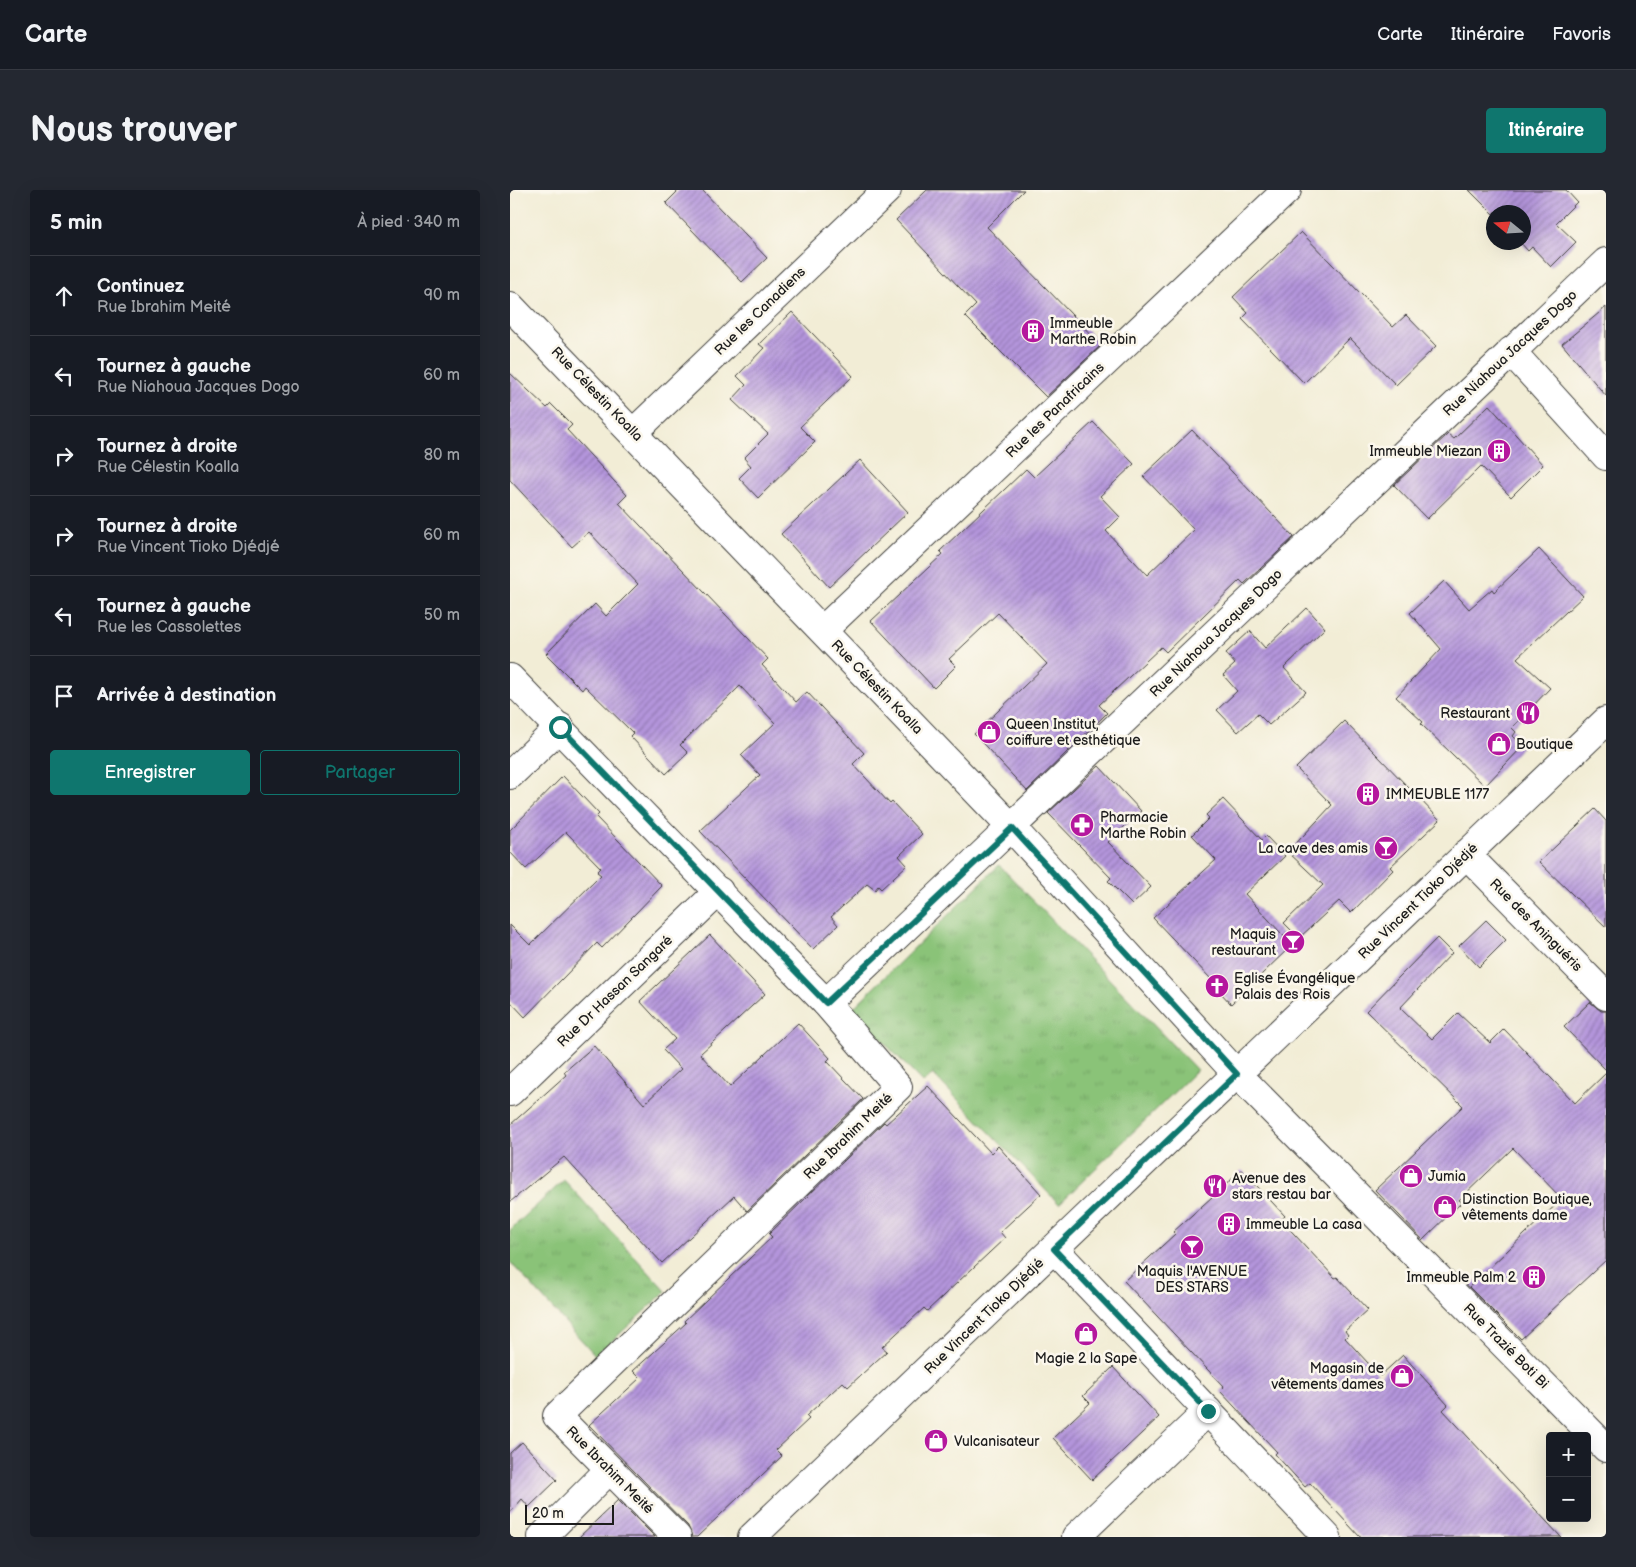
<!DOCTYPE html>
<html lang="fr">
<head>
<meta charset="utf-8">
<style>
	body { margin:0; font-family:"Balsamiq Sans",sans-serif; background:#242831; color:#f1f3f6 }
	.controls { position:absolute; right:15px; bottom:15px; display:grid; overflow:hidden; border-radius:5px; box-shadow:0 5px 20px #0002 }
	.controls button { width:45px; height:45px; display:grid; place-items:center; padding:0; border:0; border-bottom:1px solid #363941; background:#171b24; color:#f1f3f6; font:25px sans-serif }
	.compass { position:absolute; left:976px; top:15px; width:45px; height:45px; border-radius:50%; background:#171b24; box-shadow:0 5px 20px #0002; rotate:288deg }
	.scale { position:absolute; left:15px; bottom:12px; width:89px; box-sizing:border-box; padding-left:5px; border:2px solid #1c1c1c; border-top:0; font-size:14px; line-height:18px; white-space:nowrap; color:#1c1c1c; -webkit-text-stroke:4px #fbf7ec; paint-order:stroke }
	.stop { position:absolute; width:15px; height:15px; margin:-11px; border:4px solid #0f766e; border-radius:50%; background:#fff }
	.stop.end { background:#0f766e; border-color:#fff; box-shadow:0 1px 5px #0008 }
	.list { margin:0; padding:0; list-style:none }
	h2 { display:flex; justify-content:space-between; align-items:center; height:65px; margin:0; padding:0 20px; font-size:21px }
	h2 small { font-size:16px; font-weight:400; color:#9ea1a6 }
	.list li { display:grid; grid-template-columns:32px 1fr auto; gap:15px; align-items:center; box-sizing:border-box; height:80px; padding:0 20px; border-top:1px solid #363941 }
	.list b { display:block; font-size:19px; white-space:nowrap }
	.list p { margin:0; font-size:16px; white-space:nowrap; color:#9ea1a6 }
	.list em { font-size:16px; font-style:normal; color:#9ea1a6 }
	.actions { display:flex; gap:10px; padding:15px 20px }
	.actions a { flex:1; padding:11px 0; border:1px solid #0f766e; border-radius:5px; text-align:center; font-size:18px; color:#0f766e }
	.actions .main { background:#0f766e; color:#fff }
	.icon { flex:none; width:28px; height:28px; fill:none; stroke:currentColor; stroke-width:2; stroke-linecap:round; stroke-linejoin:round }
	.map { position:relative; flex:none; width:1096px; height:1347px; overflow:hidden; border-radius:5px }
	header { display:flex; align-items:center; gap:30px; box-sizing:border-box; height:70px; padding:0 25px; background:#171b24; border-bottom:1px solid #363941 }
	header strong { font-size:24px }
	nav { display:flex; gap:28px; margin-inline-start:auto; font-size:18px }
	.intro { display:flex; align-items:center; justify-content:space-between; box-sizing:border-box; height:120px; padding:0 30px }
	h1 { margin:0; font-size:35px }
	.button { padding:12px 22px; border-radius:5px; background:#0f766e; color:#fff; font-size:18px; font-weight:700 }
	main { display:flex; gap:30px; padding:0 30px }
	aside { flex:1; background:#171b24; border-radius:5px; box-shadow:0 5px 20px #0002 }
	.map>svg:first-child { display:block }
	.grass { fill:url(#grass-tufts); stroke:#53704a }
	.building { fill:url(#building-hatch) }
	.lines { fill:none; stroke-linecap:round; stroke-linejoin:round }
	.minor-casing { stroke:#3c3b38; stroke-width:30 }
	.minor { stroke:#fff; stroke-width:28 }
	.route { stroke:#0f766e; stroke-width:6 }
	.labels { text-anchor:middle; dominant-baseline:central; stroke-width:5; stroke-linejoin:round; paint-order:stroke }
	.street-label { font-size:14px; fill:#1c1c1c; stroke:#fbf7ec }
	.poi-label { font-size:14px; fill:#1c1c1c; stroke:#fbf7ec; text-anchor:start }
</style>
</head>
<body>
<header>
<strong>Carte</strong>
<nav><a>Carte</a><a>Itinéraire</a><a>Favoris</a></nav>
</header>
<div class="intro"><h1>Nous trouver</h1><a class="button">Itinéraire</a></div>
<main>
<aside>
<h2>5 min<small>À pied · 340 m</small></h2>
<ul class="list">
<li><svg class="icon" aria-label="ahead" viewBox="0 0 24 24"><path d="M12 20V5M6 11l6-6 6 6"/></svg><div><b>Continuez</b><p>Rue Ibrahim Meité</p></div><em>90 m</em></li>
<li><svg class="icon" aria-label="left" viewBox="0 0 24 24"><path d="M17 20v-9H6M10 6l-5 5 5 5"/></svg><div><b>Tournez à gauche</b><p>Rue Niahoua Jacques Dogo</p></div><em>60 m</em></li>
<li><svg class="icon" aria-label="right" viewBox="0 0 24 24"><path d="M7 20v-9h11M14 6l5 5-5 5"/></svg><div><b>Tournez à droite</b><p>Rue Célestin Koalla</p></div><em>80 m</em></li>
<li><svg class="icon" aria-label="right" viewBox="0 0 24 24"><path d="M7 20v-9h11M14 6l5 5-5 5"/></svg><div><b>Tournez à droite</b><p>Rue Vincent Tioko Djédjé</p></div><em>60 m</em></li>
<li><svg class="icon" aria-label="left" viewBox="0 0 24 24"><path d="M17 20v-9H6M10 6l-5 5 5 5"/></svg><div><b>Tournez à gauche</b><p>Rue les Cassolettes</p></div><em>50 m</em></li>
<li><svg class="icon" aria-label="arrive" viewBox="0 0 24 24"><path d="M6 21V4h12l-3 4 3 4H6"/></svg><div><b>Arrivée à destination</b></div></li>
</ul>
<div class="actions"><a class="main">Enregistrer</a><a>Partager</a></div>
</aside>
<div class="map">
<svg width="1096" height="1347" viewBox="0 0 1096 1347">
	<defs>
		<pattern id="grass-tufts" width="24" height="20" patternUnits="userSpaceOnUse" patternTransform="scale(1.25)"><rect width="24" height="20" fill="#8ac378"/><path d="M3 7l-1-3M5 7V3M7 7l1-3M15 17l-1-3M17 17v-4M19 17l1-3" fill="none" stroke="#76a767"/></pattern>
		<pattern id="building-hatch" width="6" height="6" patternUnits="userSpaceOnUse" patternTransform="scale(1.25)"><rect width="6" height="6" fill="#b495dc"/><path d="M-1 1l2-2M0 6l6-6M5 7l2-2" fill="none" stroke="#9279b2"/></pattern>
	</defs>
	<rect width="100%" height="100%" fill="#fbf7ec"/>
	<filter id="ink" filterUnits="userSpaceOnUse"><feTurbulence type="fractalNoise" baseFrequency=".02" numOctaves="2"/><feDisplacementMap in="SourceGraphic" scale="10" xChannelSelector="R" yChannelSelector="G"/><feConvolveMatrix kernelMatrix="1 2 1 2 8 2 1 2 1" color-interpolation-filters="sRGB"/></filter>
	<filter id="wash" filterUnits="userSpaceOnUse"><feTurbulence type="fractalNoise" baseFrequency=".0096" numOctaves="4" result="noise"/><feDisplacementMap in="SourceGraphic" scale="20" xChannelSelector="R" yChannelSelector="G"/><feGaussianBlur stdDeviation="1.12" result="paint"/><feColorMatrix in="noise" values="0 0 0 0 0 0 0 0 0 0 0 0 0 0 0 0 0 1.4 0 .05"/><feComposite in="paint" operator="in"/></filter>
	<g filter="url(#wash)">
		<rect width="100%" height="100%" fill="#f2edd6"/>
		<!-- grass -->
		<g class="grass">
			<path d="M 489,675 L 687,880 L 549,1014 L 423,884 L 413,893 L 342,819 Z"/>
			<path d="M 54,990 L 156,1101 L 86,1166 L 0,1072 L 0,1040 Z"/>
		</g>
		<g id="blocks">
			<!-- building -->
			<g class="building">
				<path d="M 169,0 L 192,0 L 257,68 L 232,92 L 156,13 Z"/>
				<path d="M 417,0 L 514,0 L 477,37 L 591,155 L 536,207 L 455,126 L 466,115 L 386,30 Z"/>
				<path d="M 959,0 L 1056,0 L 1067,12 L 1046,33 L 1066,52 L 1041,77 L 1022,57 L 1018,61 L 1010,52 L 1014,52 L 1014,22 L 984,22 L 984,25 Z"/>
				<path d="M 791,42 L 883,137 L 896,125 L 926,156 L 886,195 L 840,148 L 794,193 L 732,129 L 738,123 L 723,107 Z"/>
				<path d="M 1096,117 L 1096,206 L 1052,154 Z"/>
				<path d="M 282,122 L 343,186 L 290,237 L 305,252 L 248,308 L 229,288 L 241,276 L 234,268 L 258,244 L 222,210 L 236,195 L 227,186 L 254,158 L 249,154 Z"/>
				<path d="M 0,183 L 37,218 L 41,214 L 62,235 L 57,240 L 117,305 L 109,313 L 258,469 L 252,475 L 286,512 L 297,502 L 354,563 L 343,574 L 380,614 L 382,612 L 412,644 L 389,666 L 397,675 L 371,699 L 368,696 L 365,700 L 357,694 L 321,727 L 328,735 L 303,759 L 190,641 L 250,585 L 231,565 L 265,533 L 230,496 L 170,555 L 178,563 L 156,584 L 120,546 L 123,543 L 75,496 L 72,500 L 36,464 L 85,414 L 96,426 L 128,394 L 79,342 L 62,357 L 0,290 Z"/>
				<path d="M 979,215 L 1033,275 L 1001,307 L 971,276 L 917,329 L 884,295 L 938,244 L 944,249 Z"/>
				<path d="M 583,232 L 624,274 L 590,306 L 610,327 L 596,341 L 637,385 L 684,340 L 633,286 L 682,240 L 784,347 L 734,394 L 730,390 L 656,462 L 651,457 L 589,515 L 597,523 L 517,601 L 464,544 L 537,474 L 488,423 L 439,469 L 446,476 L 424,498 L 361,431 L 433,364 L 430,361 L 516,279 L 524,287 Z"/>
				<path d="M 350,270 L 398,322 L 319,397 L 271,344 Z"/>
				<path d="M 1029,359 L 1073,406 L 1007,468 L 1040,498 L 1002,538 L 1006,542 L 1003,546 L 1013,556 L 975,596 L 911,534 L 913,532 L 886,507 L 931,459 L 900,423 L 934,391 L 959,419 L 982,399 L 984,402 Z"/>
				<path d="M 797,418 L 815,438 L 774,478 L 796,502 L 759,535 L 748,524 L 728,542 L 707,520 L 727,501 L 713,485 L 725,474 L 716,463 L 740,441 L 755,458 Z"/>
				<path d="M 834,531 L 930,630 L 880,677 L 883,680 L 841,723 L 829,711 L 789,748 L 774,733 L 813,695 L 778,662 L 822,615 L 786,578 Z"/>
				<path d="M 589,576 L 631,621 L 598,652 L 641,697 L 622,715 L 598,691 L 601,688 L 538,623 Z"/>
				<path d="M 53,586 L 89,624 L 86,627 L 152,696 L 92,758 L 87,753 L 15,827 L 0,811 L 0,735 L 20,755 L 91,685 L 87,682 L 91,678 L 56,642 L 16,679 L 0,662 L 0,640 Z"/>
				<path d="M 713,609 L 752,650 L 756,646 L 775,666 L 735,704 L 782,755 L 721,814 L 699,790 L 701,789 L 643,728 L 706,670 L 682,645 L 699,628 L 696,625 Z"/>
				<path d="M 1085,619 L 1096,631 L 1096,737 L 1029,672 Z"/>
				<path d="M 976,730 L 996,750 L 969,777 L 949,756 Z"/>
				<path d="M 200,745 L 255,804 L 190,864 L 220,897 L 288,833 L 320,868 L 317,871 L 353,909 L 237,1021 L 224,1006 L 152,1073 L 54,967 L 0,1012 L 0,935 L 56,885 L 54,882 L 84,856 L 134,914 L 171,879 L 153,860 L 165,849 L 130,811 Z"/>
				<path d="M 927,748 L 942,763 L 890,818 L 922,849 L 948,823 L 980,853 L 994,839 L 1065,913 L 1096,883 L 1096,1070 L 1011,1149 L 959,1097 L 1052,1009 L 1003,958 L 949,1010 L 952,1012 L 913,1050 L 865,1000 L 953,916 L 856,821 Z"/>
				<path d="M 1080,812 L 1091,821 L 1096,821 L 1096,880 L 1054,837 Z"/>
				<path d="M 418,896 L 481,963 L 488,956 L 531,1004 L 490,1042 L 495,1048 L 417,1121 L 414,1118 L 372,1157 L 377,1161 L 338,1197 L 333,1192 L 296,1226 L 299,1229 L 266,1260 L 272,1266 L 187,1347 L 182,1347 L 178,1336 L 79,1235 L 130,1188 L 123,1181 L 176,1133 L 174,1131 L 262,1047 L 259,1044 L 374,932 L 376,934 Z"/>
				<path d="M 732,980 L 775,1026 L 771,1030 L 825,1088 L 827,1087 L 858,1120 L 835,1141 L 838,1145 L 835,1148 L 870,1186 L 893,1165 L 938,1215 L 933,1220 L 1051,1347 L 850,1347 L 800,1293 L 795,1297 L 765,1264 L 767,1262 L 710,1201 L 714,1197 L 614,1091 L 665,1044 L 663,1042 Z"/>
				<path d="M 603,1177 L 649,1227 L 582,1290 L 543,1248 L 580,1213 L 573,1206 Z"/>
				<path d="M 12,1252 L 47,1290 L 19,1317 L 12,1309 L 0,1323 L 0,1263 Z"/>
				<path d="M 108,1310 L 145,1347 L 69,1347 Z"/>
			</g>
		</g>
	</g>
	<g filter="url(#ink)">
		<use href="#blocks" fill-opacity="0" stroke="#3c3b38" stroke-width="1"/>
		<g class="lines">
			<!-- minor casing -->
			<g class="minor-casing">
				<g id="minor">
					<path d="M 0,116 L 502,638 L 727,884 L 1096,1258"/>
					<path d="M 1001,161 L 1096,266"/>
					<path d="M 124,242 L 377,0"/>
					<path d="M 313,440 L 777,0"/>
					<path d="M 0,488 L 316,813 L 388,897 L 47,1226 L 167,1347"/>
					<path d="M 0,585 L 50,537"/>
					<path d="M 956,664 L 1096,806"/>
					<path d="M 316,813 L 1096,72"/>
					<path d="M 0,902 L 209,701"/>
					<path d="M 544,1059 L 817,1347"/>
					<path d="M 32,1347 L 99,1280"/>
					<path d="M 242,1347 L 1096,531"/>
					<path d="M 566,1347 L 698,1221"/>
				</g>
			</g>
			<!-- minor -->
			<use href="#minor" class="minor"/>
		</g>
	</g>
	<g class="lines" filter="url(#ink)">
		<!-- route -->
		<path class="route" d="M 50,537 L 316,813 L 502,638 L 727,884 L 544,1059 L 698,1221"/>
	</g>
	<!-- icons -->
	<defs>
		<g id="building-disc" transform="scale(1.25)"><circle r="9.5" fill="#b5179e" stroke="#fbf7ec"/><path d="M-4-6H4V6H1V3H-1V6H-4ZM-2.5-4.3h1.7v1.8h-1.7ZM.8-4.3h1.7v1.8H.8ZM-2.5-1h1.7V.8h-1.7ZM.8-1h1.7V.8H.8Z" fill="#fff"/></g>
		<g id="restaurant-disc" transform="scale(1.25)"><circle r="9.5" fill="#b5179e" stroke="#fbf7ec"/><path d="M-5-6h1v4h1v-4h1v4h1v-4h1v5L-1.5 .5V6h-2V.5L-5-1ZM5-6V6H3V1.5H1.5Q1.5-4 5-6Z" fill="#fff"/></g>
		<g id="shop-disc" transform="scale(1.25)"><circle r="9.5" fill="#b5179e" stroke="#fbf7ec"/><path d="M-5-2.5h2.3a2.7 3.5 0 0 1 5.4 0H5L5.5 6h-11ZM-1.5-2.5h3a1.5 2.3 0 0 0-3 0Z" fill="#fff"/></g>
		<g id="pharmacy-disc" transform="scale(1.25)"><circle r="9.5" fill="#b5179e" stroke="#fbf7ec"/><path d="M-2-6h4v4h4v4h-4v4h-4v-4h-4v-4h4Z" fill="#fff"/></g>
		<g id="bar-disc" transform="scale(1.25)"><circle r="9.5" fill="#b5179e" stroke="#fbf7ec"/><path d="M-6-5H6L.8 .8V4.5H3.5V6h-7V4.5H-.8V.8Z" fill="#fff"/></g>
		<g id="church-disc" transform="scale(1.25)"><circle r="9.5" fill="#b5179e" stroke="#fbf7ec"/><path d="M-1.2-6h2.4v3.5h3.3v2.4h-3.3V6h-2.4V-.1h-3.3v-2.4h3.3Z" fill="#fff"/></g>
	</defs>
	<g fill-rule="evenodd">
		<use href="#building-disc" x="523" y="141"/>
		<use href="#building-disc" x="989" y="261"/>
		<use href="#restaurant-disc" x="1018" y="523"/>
		<use href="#shop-disc" x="479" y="542"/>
		<use href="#shop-disc" x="989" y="554"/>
		<use href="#building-disc" x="858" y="604"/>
		<use href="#pharmacy-disc" x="572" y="635"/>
		<use href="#bar-disc" x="876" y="658"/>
		<use href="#bar-disc" x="783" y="752"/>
		<use href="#church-disc" x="707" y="796"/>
		<use href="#shop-disc" x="901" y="986"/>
		<use href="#restaurant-disc" x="705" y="996"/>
		<use href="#shop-disc" x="935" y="1017"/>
		<use href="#building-disc" x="719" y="1034"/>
		<use href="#bar-disc" x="682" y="1057"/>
		<use href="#building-disc" x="1024" y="1087"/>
		<use href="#shop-disc" x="576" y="1144"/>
		<use href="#shop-disc" x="892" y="1186"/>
		<use href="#shop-disc" x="426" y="1251"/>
	</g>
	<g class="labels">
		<!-- street labels -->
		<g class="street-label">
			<text transform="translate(250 121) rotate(-44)">Rue les Canadiens</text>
			<text transform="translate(1000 163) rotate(-43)">Rue Niahoua Jacques Dogo</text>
			<text transform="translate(87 204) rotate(46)">Rue Célestin Koalla</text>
			<text transform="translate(545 220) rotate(-44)">Rue les Panafricains</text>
			<text transform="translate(706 443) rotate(-44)">Rue Niahoua Jacques Dogo</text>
			<text transform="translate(367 497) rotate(46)">Rue Célestin Koalla</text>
			<text transform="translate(908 711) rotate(-44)">Rue Vincent Tioko Djédjé</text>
			<text transform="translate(1026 735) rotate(45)">Rue des Aninguéris</text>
			<text transform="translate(105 801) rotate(-44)">Rue Dr Hassan Sangaré</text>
			<text transform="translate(338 946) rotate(-44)">Rue Ibrahim Meité</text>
			<text transform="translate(474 1126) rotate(-44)">Rue Vincent Tioko Djédjé</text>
			<text transform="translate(996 1156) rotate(45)">Rue Trazié Boti Bi</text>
			<text transform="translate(100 1280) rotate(45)">Rue Ibrahim Meité</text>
		</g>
		<!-- poi labels -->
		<g class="poi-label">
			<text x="540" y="133">Immeuble<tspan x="540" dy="16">Marthe Robin</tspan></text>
			<text x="972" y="261" text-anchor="end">Immeuble Miezan</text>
			<text x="1000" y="523" text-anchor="end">Restaurant</text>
			<text x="496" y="534">Queen Institut,<tspan x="496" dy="16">coiffure et esthétique</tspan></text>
			<text x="1006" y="554">Boutique</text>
			<text x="876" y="604">IMMEUBLE 1177</text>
			<text x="590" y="627">Pharmacie<tspan x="590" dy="16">Marthe Robin</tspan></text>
			<text x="858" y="658" text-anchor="end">La cave des amis</text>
			<text x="766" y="744" text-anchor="end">Maquis<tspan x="766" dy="16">restaurant</tspan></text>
			<text x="724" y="788">Eglise Évangélique<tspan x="724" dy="16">Palais des Rois</tspan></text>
			<text x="918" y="986">Jumia</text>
			<text x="722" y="988">Avenue des<tspan x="722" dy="16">stars restau bar</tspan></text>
			<text x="952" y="1009">Distinction Boutique,<tspan x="952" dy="16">vêtements dame</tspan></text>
			<text x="736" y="1034">Immeuble La casa</text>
			<text x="682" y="1081" text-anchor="middle">Maquis l'AVENUE<tspan x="682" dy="16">DES STARS</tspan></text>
			<text x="1006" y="1087" text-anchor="end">Immeuble Palm 2</text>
			<text x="576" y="1168" text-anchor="middle">Magie 2 la Sape</text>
			<text x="874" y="1178" text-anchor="end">Magasin de<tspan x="874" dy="16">vêtements dames</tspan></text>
			<text x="444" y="1251">Vulcanisateur</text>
		</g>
	</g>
</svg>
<div class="controls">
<button>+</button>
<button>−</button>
</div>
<svg class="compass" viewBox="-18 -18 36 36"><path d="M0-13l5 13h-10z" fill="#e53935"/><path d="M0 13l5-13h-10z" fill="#9ea1a6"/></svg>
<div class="scale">20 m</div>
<div class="stop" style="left:50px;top:537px"></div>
<div class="stop end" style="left:698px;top:1221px"></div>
</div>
</main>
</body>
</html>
